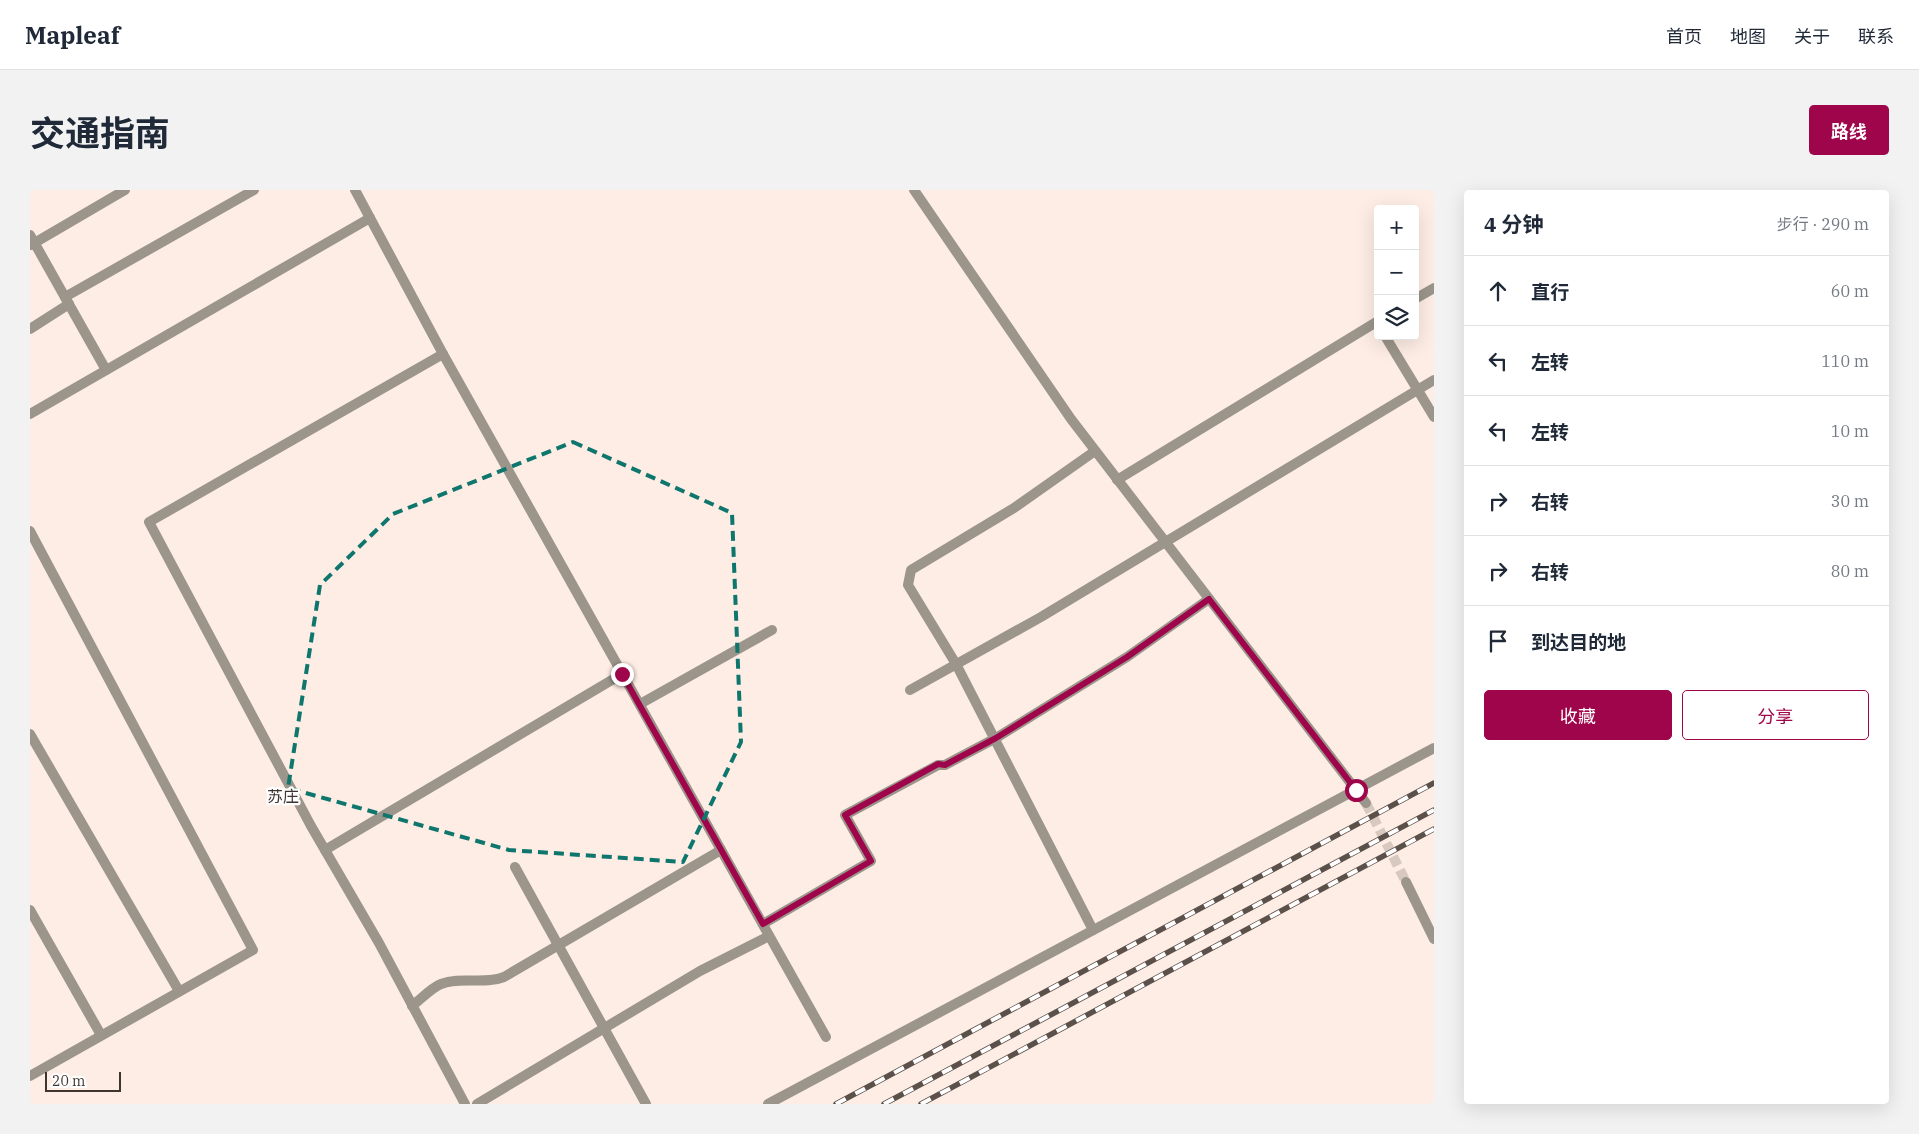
<!DOCTYPE html>
<html lang="zh">
<head>
<meta charset="utf-8">
<style>
	body { margin:0; font-family:"IBM Plex Serif","Noto Sans SC",serif; background:#f2f2f3; color:#1f2937 }
	.controls { position:absolute; right:15px; top:15px; display:grid; overflow:hidden; border-radius:5px; box-shadow:0 5px 20px #0002 }
	.controls button { width:45px; height:45px; display:grid; place-items:center; padding:0; border:0; border-bottom:1px solid #e0e1e3; background:#fff; color:#1f2937; font:25px sans-serif }
	.scale { position:absolute; left:15px; bottom:12px; width:76px; box-sizing:border-box; padding-left:5px; border:2px solid #3f3530; border-top:0; font-size:14px; line-height:18px; white-space:nowrap; color:#3f3530; -webkit-text-stroke:4px #fff; paint-order:stroke }
	.stop { position:absolute; width:15px; height:15px; margin:-11px; border:4px solid #9f054a; border-radius:50%; background:#fff }
	.stop.end { background:#9f054a; border-color:#fff; box-shadow:0 1px 5px #0008 }
	.list { margin:0; padding:0; list-style:none }
	h2 { display:flex; justify-content:space-between; align-items:center; height:65px; margin:0; padding:0 20px; font-size:21px }
	h2 small { font-size:16px; font-weight:400; color:#747a83 }
	.list li { display:grid; grid-template-columns:32px 1fr auto; gap:15px; align-items:center; box-sizing:border-box; height:70px; padding:0 20px; border-top:1px solid #e0e1e3 }
	.list b { display:block; font-size:19px; white-space:nowrap }
	.list em { font-size:16px; font-style:normal; color:#747a83 }
	.actions { display:flex; gap:10px; padding:15px 20px }
	.actions a { flex:1; padding:11px 0; border:1px solid #9f054a; border-radius:5px; text-align:center; font-size:18px; color:#9f054a }
	.actions .main { background:#9f054a; color:#fff }
	.icon { flex:none; width:28px; height:28px; fill:none; stroke:currentColor; stroke-width:2; stroke-linecap:round; stroke-linejoin:round }
	.map { position:relative; flex:none; width:1404px; height:914px; overflow:hidden; border-radius:5px }
	header { display:flex; align-items:center; gap:30px; box-sizing:border-box; height:70px; padding:0 25px; background:#fff; border-bottom:1px solid #e0e1e3 }
	header strong { font-size:24px }
	nav { display:flex; gap:28px; margin-inline-start:auto; font-size:18px }
	.intro { display:flex; align-items:center; justify-content:space-between; box-sizing:border-box; height:120px; padding:0 30px }
	h1 { margin:0; font-size:35px }
	.button { padding:12px 22px; border-radius:5px; background:#9f054a; color:#fff; font-size:18px; font-weight:700 }
	main { display:flex; gap:30px; padding:0 30px }
	aside { flex:1; background:#fff; border-radius:5px; box-shadow:0 5px 20px #0002 }
	.map>svg:first-child { display:block }
	.lines { fill:none; stroke-linecap:round; stroke-linejoin:round }
	.minor-tunnel { stroke:#d7c8c0; stroke-width:10; stroke-dasharray:10 5; stroke-linecap:butt }
	.service { stroke:#9b958b; stroke-width:10 }
	.minor { stroke:#9b958b; stroke-width:10 }
	.rail-casing { stroke:#5b504a; stroke-width:5.5 }
	.rail { stroke:#fff; stroke-width:4; stroke-dasharray:11; stroke-linecap:butt }
	.route { stroke:#9f054a; stroke-width:6 }
	.marked { fill:none; stroke:#0f766e; stroke-width:4; stroke-dasharray:10 6; stroke-linejoin:round }
	.labels { text-anchor:middle; dominant-baseline:central; stroke-width:4.5; stroke-linejoin:round; paint-order:stroke }
	.quarter-label { font-size:16px; fill:#3f3530; stroke:#fff }
</style>
</head>
<body>
<header>
<strong>Mapleaf</strong>
<nav><a>首页</a><a>地图</a><a>关于</a><a>联系</a></nav>
</header>
<div class="intro"><h1>交通指南</h1><a class="button">路线</a></div>
<main>
<div class="map">
<svg width="1404" height="914" viewBox="0 0 1404 914">
	<rect width="100%" height="100%" fill="#fdede4"/>
	<g class="lines">
		<!-- minor-tunnel -->
		<path class="minor-tunnel" d="M 1336,613 L 1376,692"/>
		<!-- service -->
		<g class="service">
			<path d="M 0,45 L 76,180"/>
			<path d="M 1,55 L 95,0"/>
			<path d="M 35,107 L 224,0"/>
			<path d="M 0,139 L 39,114"/>
			<path d="M 413,164 L 119,332 L 281,636 L 349,753 L 435,914"/>
			<path d="M 0,224 L 340,28"/>
			<path d="M 0,341 L 223,760 L 0,886"/>
			<path d="M 880,500 L 1011,427 L 1404,190"/>
			<path d="M 610,514 L 742,440"/>
			<path d="M 0,544 L 149,801"/>
			<path d="M 295,660 L 592,484"/>
			<path d="M 733,734 L 841,671 L 815,625 L 908,575 L 915,575 L 966,548 L 1097,467 L 1179,409"/>
			<path d="M 1063,740 L 926,474 L 878,395 L 881,380 L 984,318 L 1065,261"/>
			<path d="M 382,816 C 391,809 401,798 411,794 C 431,786 454,795 474,787 L 691,660"/>
			<path d="M 447,914 L 670,781 L 739,746"/>
		</g>
		<!-- minor -->
		<g class="minor">
			<path d="M 325,0 L 413,164 L 796,847"/>
			<path d="M 884,0 L 1041,229 L 1336,613"/>
			<path d="M 1385,109 L 1404,98"/>
			<path d="M 1355,146 L 1404,227"/>
			<path d="M 1087,290 L 1348,131"/>
			<path d="M 485,677 L 616,914"/>
			<path d="M 1376,692 L 1404,749"/>
			<path d="M 0,720 L 71,845"/>
			<path d="M 738,914 L 1404,558"/>
		</g>
		<!-- rail casing -->
		<g class="rail-casing">
			<g id="rail">
				<path d="M 806,914 L 1404,593"/>
				<path d="M 854,914 L 1404,620"/>
				<path d="M 891,914 L 1404,639"/>
			</g>
		</g>
		<!-- rail -->
		<use href="#rail" class="rail"/>
	</g>
	<g class="lines">
		<!-- route -->
		<path class="route" d="M 592,484 L 733,734 L 841,671 L 815,625 L 908,574 L 915,575 L 966,548 L 1097,467 L 1179,409 L 1326,600"/>
	</g>
	<!-- marked area -->
	<path class="marked" d="M 543,252 L 702,323 L 711,552 L 653,672 L 479,660 L 258,598 L 290,395 L 363,324 Z"/>
	<g class="labels">
		<!-- quarter labels -->
		<g class="quarter-label">
			<text x="253" y="606">苏庄</text>
		</g>
	</g>
</svg>
<div class="controls">
<button>+</button>
<button>−</button>
<button><svg class="icon" aria-label="layers" viewBox="0 0 24 24"><path d="M12 4l9 5-9 5-9-5zM3 14l9 5 9-5"/></svg></button>
</div>
<div class="scale">20 m</div>
<div class="stop" style="left:1326px;top:600px"></div>
<div class="stop end" style="left:592px;top:484px"></div>
</div>
<aside>
<h2>4 分钟<small>步行 · 290 m</small></h2>
<ul class="list">
<li><svg class="icon" aria-label="ahead" viewBox="0 0 24 24"><path d="M12 20V5M6 11l6-6 6 6"/></svg><div><b>直行</b></div><em>60 m</em></li>
<li><svg class="icon" aria-label="left" viewBox="0 0 24 24"><path d="M17 20v-9H6M10 6l-5 5 5 5"/></svg><div><b>左转</b></div><em>110 m</em></li>
<li><svg class="icon" aria-label="left" viewBox="0 0 24 24"><path d="M17 20v-9H6M10 6l-5 5 5 5"/></svg><div><b>左转</b></div><em>10 m</em></li>
<li><svg class="icon" aria-label="right" viewBox="0 0 24 24"><path d="M7 20v-9h11M14 6l5 5-5 5"/></svg><div><b>右转</b></div><em>30 m</em></li>
<li><svg class="icon" aria-label="right" viewBox="0 0 24 24"><path d="M7 20v-9h11M14 6l5 5-5 5"/></svg><div><b>右转</b></div><em>80 m</em></li>
<li><svg class="icon" aria-label="arrive" viewBox="0 0 24 24"><path d="M6 21V4h12l-3 4 3 4H6"/></svg><div><b>到达目的地</b></div></li>
</ul>
<div class="actions"><a class="main">收藏</a><a>分享</a></div>
</aside>
</main>
</body>
</html>
